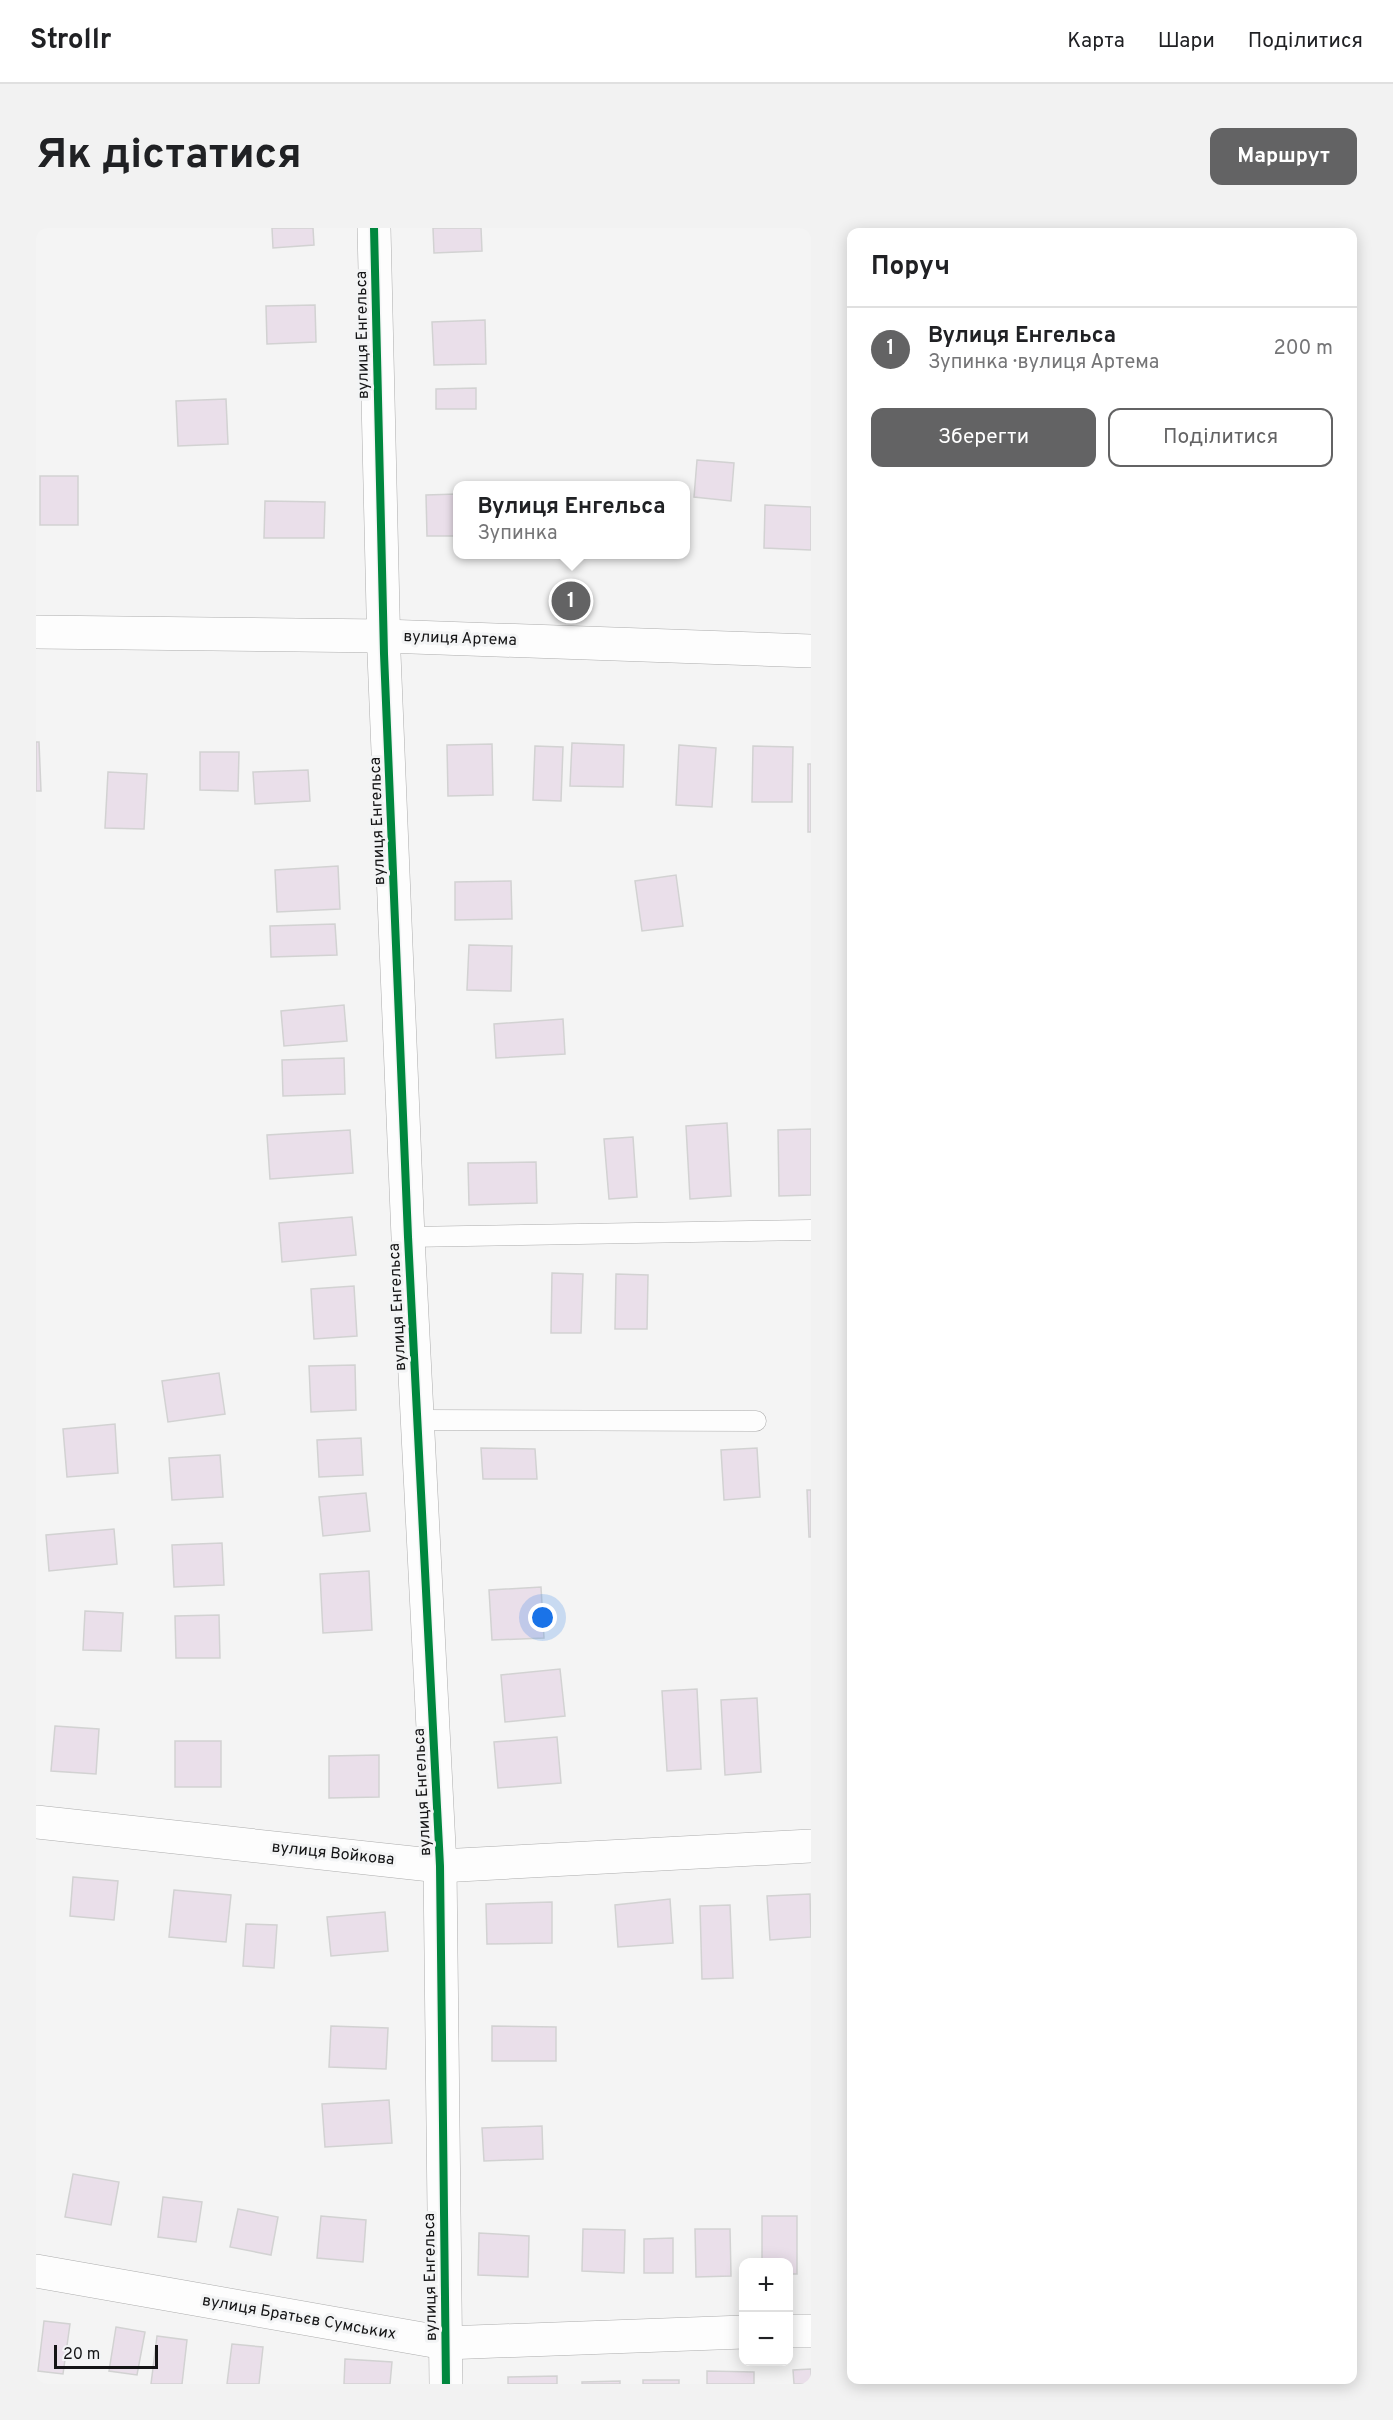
<!DOCTYPE html>
<html lang="uk">
<head>
<meta charset="utf-8">
<style>
	body { margin:0; font-family:Overpass,sans-serif; background:#f2f2f2; color:#202124 }
	.controls { position:absolute; right:18px; bottom:18px; display:grid; overflow:hidden; border-radius:12px; box-shadow:0 3px 15px #0003 }
	.controls button { width:54px; height:54px; display:grid; place-items:center; padding:0; border:0; border-bottom:2px solid #e0e0e0; background:#fff; color:#202124; font:30px sans-serif }
	.scale { position:absolute; left:18px; bottom:15px; width:104px; box-sizing:border-box; padding-left:6px; border:3px solid #151516; border-top:0; font-size:16px; line-height:21px; white-space:nowrap; color:#151516; -webkit-text-stroke:4px #f3f4f5; paint-order:stroke }
	.you { position:absolute; left:507px; top:1390px; width:21px; height:21px; margin:-15px; border:4px solid #fff; border-radius:50%; background:#1a73e8; box-shadow:0 0 0 9px #1a73e833 }
	.badge { display:grid; place-items:center; width:39px; height:39px; border-radius:50%; background:#636364; color:#fff; font-size:20px; font-weight:700 }
	.pin { position:absolute; translate:-50% -50%; border:3px solid #fff; box-shadow:0 2px 6px #0006 }
	.popup { position:absolute; left:417px; top:253px; width:237px; height:78px; box-sizing:border-box; display:grid; place-content:center; border-radius:12px; background:#fff; filter:drop-shadow(0 2px 4px #0005); font-size:20px; white-space:nowrap; color:#757577 }
	.popup b { font-size:22px; color:#202124 }
	.popup::after { content:''; position:absolute; left:50%; top:100%; margin-left:-12px; border:12px solid transparent; border-top-color:#fff }
	.list { margin:0; padding:0; list-style:none }
	h2 { display:flex; justify-content:space-between; align-items:center; height:78px; margin:0; padding:0 24px; font-size:26px }
	h2 small { font-size:20px; font-weight:400; color:#757577 }
	.list li { display:grid; grid-template-columns:39px 1fr auto; gap:18px; align-items:center; box-sizing:border-box; height:84px; padding:0 24px; border-top:2px solid #e0e0e0 }
	.list b { display:block; font-size:22px; white-space:nowrap }
	.list p { margin:0; font-size:20px; white-space:nowrap; color:#757577 }
	.list em { font-size:20px; font-style:normal; color:#757577 }
	.actions { display:flex; gap:12px; padding:18px 24px }
	.actions a { flex:1; padding:14px 0; border:2px solid #636364; border-radius:12px; text-align:center; font-size:21px; color:#636364 }
	.actions .main { background:#636364; color:#fff }
	.map { position:relative; flex:none; width:775px; height:2156px; overflow:hidden; border-radius:12px }
	header { display:flex; align-items:center; gap:36px; box-sizing:border-box; height:84px; padding:0 30px; background:#fff; border-bottom:2px solid #e0e0e0 }
	header strong { font-size:28px }
	nav { display:flex; gap:33px; margin-inline-start:auto; font-size:21px }
	.intro { display:flex; align-items:center; justify-content:space-between; box-sizing:border-box; height:144px; padding:0 36px }
	h1 { margin:0; font-size:42px }
	.button { padding:15px 27px; border-radius:12px; background:#636364; color:#fff; font-size:21px; font-weight:700 }
	main { display:flex; gap:36px; padding:0 36px }
	aside { flex:1; background:#fff; border-radius:12px; box-shadow:0 3px 15px #0003 }
	.map>svg:first-child { display:block }
	.building { fill:#eadfea; stroke:#d2d2d2; stroke-width:1.5 }
	.lines { fill:none; stroke-linecap:round; stroke-linejoin:round }
	.service-casing { stroke:#adadad; stroke-width:21 }
	.minor-casing { stroke:#adadad; stroke-width:34 }
	.tertiary-casing { stroke:#adadad; stroke-width:34 }
	.service { stroke:#fdfdfd; stroke-width:20 }
	.minor { stroke:#fdfdfd; stroke-width:33 }
	.tertiary { stroke:#fdfdfd; stroke-width:33 }
	.cycleway-casing { stroke:#f3f4f5; stroke-width:11 }
	.cycleway { stroke:#00873e; stroke-width:8 }
	.labels { text-anchor:middle; dominant-baseline:central; stroke-width:6; stroke-linejoin:round; paint-order:stroke }
	.street-label { font-size:16px; fill:#151516; stroke:#f3f4f5 }
</style>
</head>
<body>
<header>
<strong>Strollr</strong>
<nav><a>Карта</a><a>Шари</a><a>Поділитися</a></nav>
</header>
<div class="intro"><h1>Як дістатися</h1><a class="button">Маршрут</a></div>
<main>
<div class="map">
<svg width="775" height="2156" viewBox="0 0 775 2156">
	<rect width="100%" height="100%" fill="#f4f4f4"/>
	<!-- building -->
	<g class="building">
		<path d="M 236,0 L 277,0 L 278,17 L 237,20 Z"/>
		<path d="M 397,0 L 445,0 L 446,23 L 398,25 Z"/>
		<path d="M 279,77 L 280,114 L 231,116 L 230,78 Z"/>
		<path d="M 449,92 L 450,136 L 398,137 L 396,94 Z"/>
		<path d="M 440,160 L 440,181 L 400,181 L 400,161 Z"/>
		<path d="M 190,171 L 192,216 L 142,218 L 140,173 Z"/>
		<path d="M 661,232 L 698,235 L 695,273 L 658,269 Z"/>
		<rect x="4" y="248" width="38" height="49"/>
		<path d="M 421,266 L 421,308 L 391,308 L 390,267 Z"/>
		<path d="M 229,273 L 289,274 L 288,310 L 228,310 Z"/>
		<path d="M 729,277 L 775,279 L 775,322 L 728,320 Z"/>
		<path d="M 0,514 L 3,514 L 5,563 L 0,563 Z"/>
		<path d="M 536,515 L 588,517 L 587,559 L 534,558 Z"/>
		<path d="M 456,516 L 457,567 L 412,568 L 411,517 Z"/>
		<path d="M 643,517 L 680,520 L 676,579 L 640,577 Z"/>
		<path d="M 499,518 L 527,519 L 525,573 L 497,572 Z"/>
		<path d="M 717,518 L 757,519 L 756,574 L 716,574 Z"/>
		<path d="M 164,524 L 203,524 L 202,563 L 164,562 Z"/>
		<rect x="772" y="536" width="3" height="68"/>
		<path d="M 272,542 L 274,573 L 219,576 L 217,544 Z"/>
		<path d="M 72,544 L 111,546 L 108,601 L 69,600 Z"/>
		<path d="M 302,638 L 304,681 L 241,684 L 239,642 Z"/>
		<path d="M 640,647 L 647,698 L 606,703 L 599,653 Z"/>
		<path d="M 475,653 L 476,691 L 419,692 L 419,654 Z"/>
		<path d="M 299,696 L 301,727 L 235,729 L 234,698 Z"/>
		<path d="M 433,717 L 476,718 L 475,763 L 431,762 Z"/>
		<path d="M 308,777 L 311,813 L 248,818 L 245,783 Z"/>
		<path d="M 527,791 L 529,826 L 460,830 L 458,796 Z"/>
		<path d="M 308,830 L 309,866 L 247,868 L 246,832 Z"/>
		<path d="M 691,895 L 695,968 L 654,971 L 650,898 Z"/>
		<path d="M 775,901 L 775,967 L 743,968 L 742,902 Z"/>
		<path d="M 314,902 L 317,945 L 234,951 L 231,907 Z"/>
		<path d="M 597,909 L 601,969 L 573,971 L 568,911 Z"/>
		<path d="M 500,934 L 501,975 L 433,977 L 432,935 Z"/>
		<path d="M 316,989 L 320,1027 L 246,1034 L 243,995 Z"/>
		<path d="M 516,1045 L 547,1046 L 545,1105 L 515,1105 Z"/>
		<path d="M 580,1046 L 612,1047 L 611,1101 L 579,1101 Z"/>
		<path d="M 318,1058 L 321,1108 L 278,1111 L 275,1061 Z"/>
		<path d="M 319,1137 L 320,1182 L 275,1184 L 273,1138 Z"/>
		<path d="M 183,1145 L 189,1186 L 132,1194 L 126,1153 Z"/>
		<path d="M 79,1196 L 82,1245 L 31,1249 L 27,1201 Z"/>
		<path d="M 325,1210 L 327,1247 L 283,1249 L 281,1212 Z"/>
		<path d="M 445,1220 L 499,1221 L 501,1251 L 447,1251 Z"/>
		<path d="M 721,1220 L 724,1269 L 688,1272 L 685,1222 Z"/>
		<path d="M 184,1227 L 187,1269 L 136,1272 L 133,1230 Z"/>
		<path d="M 771,1262 L 775,1262 L 775,1309 L 773,1309 Z"/>
		<path d="M 330,1265 L 334,1303 L 287,1308 L 283,1269 Z"/>
		<path d="M 78,1301 L 81,1336 L 13,1343 L 10,1307 Z"/>
		<path d="M 186,1315 L 188,1357 L 138,1359 L 136,1317 Z"/>
		<path d="M 333,1343 L 336,1402 L 287,1405 L 284,1346 Z"/>
		<path d="M 505,1359 L 508,1410 L 456,1412 L 453,1362 Z"/>
		<path d="M 49,1383 L 87,1385 L 85,1423 L 47,1422 Z"/>
		<path d="M 183,1387 L 184,1430 L 140,1430 L 139,1388 Z"/>
		<path d="M 524,1441 L 529,1488 L 469,1494 L 465,1447 Z"/>
		<path d="M 661,1461 L 665,1541 L 631,1543 L 626,1463 Z"/>
		<path d="M 721,1470 L 725,1544 L 689,1547 L 685,1472 Z"/>
		<path d="M 19,1498 L 63,1501 L 60,1546 L 15,1543 Z"/>
		<path d="M 521,1509 L 525,1555 L 462,1560 L 458,1514 Z"/>
		<rect x="139" y="1513" width="46" height="46"/>
		<path d="M 343,1527 L 343,1569 L 293,1570 L 293,1528 Z"/>
		<path d="M 37,1649 L 82,1653 L 78,1692 L 34,1688 Z"/>
		<path d="M 138,1662 L 195,1667 L 190,1714 L 133,1709 Z"/>
		<path d="M 774,1666 L 775,1709 L 734,1712 L 731,1668 Z"/>
		<path d="M 634,1671 L 637,1715 L 582,1719 L 579,1677 Z"/>
		<path d="M 516,1674 L 516,1715 L 451,1716 L 450,1676 Z"/>
		<path d="M 694,1677 L 697,1750 L 666,1751 L 664,1678 Z"/>
		<path d="M 349,1684 L 352,1723 L 295,1728 L 291,1689 Z"/>
		<path d="M 210,1696 L 241,1697 L 238,1740 L 207,1738 Z"/>
		<path d="M 295,1798 L 352,1800 L 350,1841 L 293,1839 Z"/>
		<path d="M 456,1798 L 520,1799 L 520,1833 L 456,1833 Z"/>
		<path d="M 353,1872 L 356,1915 L 289,1919 L 286,1876 Z"/>
		<path d="M 506,1898 L 507,1931 L 448,1933 L 446,1900 Z"/>
		<path d="M 37,1946 L 83,1954 L 75,1997 L 29,1989 Z"/>
		<path d="M 127,1969 L 166,1974 L 160,2014 L 122,2009 Z"/>
		<path d="M 202,1981 L 242,1989 L 235,2027 L 194,2019 Z"/>
		<path d="M 285,1988 L 330,1992 L 327,2034 L 281,2030 Z"/>
		<path d="M 726,1988 L 761,1988 L 761,2046 L 752,2046 L 752,2034 L 726,2034 Z"/>
		<path d="M 547,2001 L 589,2002 L 588,2045 L 546,2043 Z"/>
		<path d="M 659,2001 L 694,2001 L 695,2048 L 660,2049 Z"/>
		<path d="M 443,2005 L 493,2008 L 492,2049 L 442,2047 Z"/>
		<path d="M 637,2010 L 637,2045 L 608,2045 L 608,2011 Z"/>
		<path d="M 8,2093 L 34,2096 L 27,2146 L 2,2143 Z"/>
		<path d="M 80,2099 L 109,2104 L 101,2147 L 73,2143 Z"/>
		<path d="M 121,2108 L 151,2112 L 146,2156 L 115,2156 Z"/>
		<path d="M 196,2116 L 227,2119 L 223,2156 L 191,2156 Z"/>
		<path d="M 309,2131 L 356,2134 L 354,2156 L 308,2156 Z"/>
		<path d="M 775,2141 L 775,2156 L 758,2156 L 757,2142 Z"/>
		<path d="M 671,2143 L 718,2144 L 718,2156 L 671,2156 Z"/>
		<path d="M 521,2148 L 521,2156 L 472,2156 L 472,2149 Z"/>
		<rect x="607" y="2152" width="36" height="4"/>
		<path d="M 584,2153 L 584,2156 L 546,2156 L 546,2154 Z"/>
	</g>
	<g class="lines">
		<!-- service casing -->
		<g class="service-casing">
			<g id="service">
				<path d="M 372,1009 L 775,1002"/>
				<path d="M 381,1192 L 720,1193"/>
			</g>
		</g>
		<!-- minor casing -->
		<g class="minor-casing">
			<g id="minor">
				<path d="M 338,0 L 348,426 L 372,1009 L 404,1638 L 410,2156"/>
				<path d="M 0,1594 L 404,1638 L 775,1618"/>
				<path d="M 0,2043 L 409,2115 L 708,2104"/>
				<path d="M 752,2103 L 775,2103"/>
			</g>
		</g>
		<!-- tertiary casing -->
		<g class="tertiary-casing">
			<path id="tertiary" d="M 0,404 L 348,408 L 775,423"/>
		</g>
		<!-- service -->
		<use href="#service" class="service"/>
		<!-- minor -->
		<use href="#minor" class="minor"/>
		<!-- tertiary -->
		<use href="#tertiary" class="tertiary"/>
		<!-- cycleway casing -->
		<g class="cycleway-casing">
			<path id="cycleway" d="M 338,0 L 348,426 L 372,1009 L 404,1638 L 410,2156"/>
		</g>
		<!-- cycleway -->
		<use href="#cycleway" class="cycleway"/>
	</g>
	<g class="labels">
		<!-- street labels -->
		<g class="street-label">
			<text transform="translate(327 107) rotate(-91)">вулиця Енгельса</text>
			<text transform="translate(424 411) rotate(2)">вулиця Артема</text>
			<text transform="translate(342 593) rotate(-92)">вулиця Енгельса</text>
			<text transform="translate(362 1079) rotate(-93)">вулиця Енгельса</text>
			<text transform="translate(387 1564) rotate(-93)">вулиця Енгельса</text>
			<text transform="translate(297 1626) rotate(6)">вулиця Войкова</text>
			<text transform="translate(395 2049) rotate(-91)">вулиця Енгельса</text>
			<text transform="translate(263 2090) rotate(10)">вулиця Братьєв Сумських</text>
		</g>
	</g>
</svg>
<div class="controls">
<button>+</button>
<button>−</button>
</div>
<div class="scale">20 m</div>
<div class="you"></div>
<div class="pin badge" style="left:535px;top:373px">1</div>
<div class="popup"><b>Вулиця Енгельса</b>Зупинка</div>
</div>
<aside>
<h2>Поруч<small></small></h2>
<ul class="list">
<li><span class="badge">1</span><div><b>Вулиця Енгельса</b><p>Зупинка · вулиця Артема</p></div><em>200 m</em></li>
</ul>
<div class="actions"><a class="main">Зберегти</a><a>Поділитися</a></div>
</aside>
</main>
</body>
</html>
